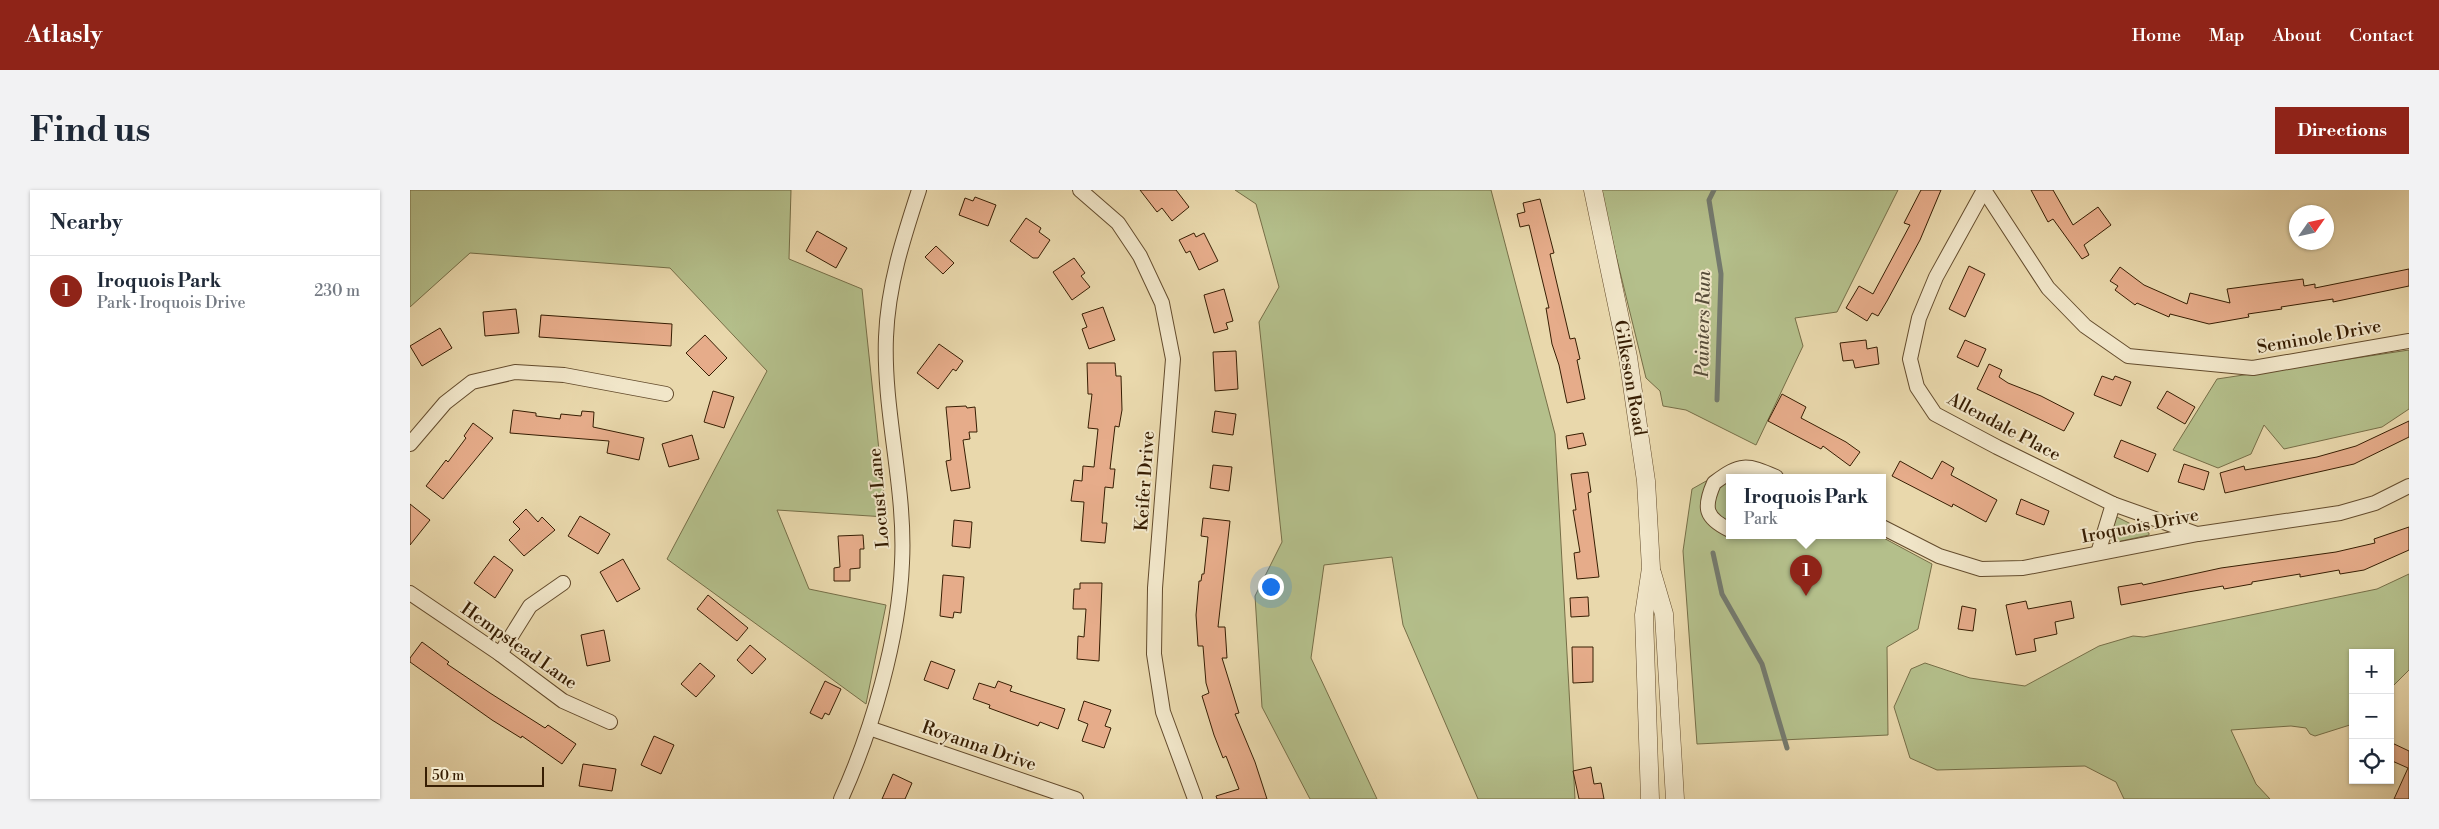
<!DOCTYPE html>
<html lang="en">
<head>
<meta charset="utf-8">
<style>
	body { margin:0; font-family:"Libre Bodoni",serif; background:#f2f2f3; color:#1f2937 }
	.controls { position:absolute; right:15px; bottom:15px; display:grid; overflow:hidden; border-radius:0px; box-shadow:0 1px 4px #0004 }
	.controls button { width:45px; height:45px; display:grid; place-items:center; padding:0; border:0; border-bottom:1px solid #e0e1e3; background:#fff; color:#1f2937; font:25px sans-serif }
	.compass { position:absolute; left:1879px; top:15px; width:45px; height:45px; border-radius:50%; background:#fff; box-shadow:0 1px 4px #0004; rotate:56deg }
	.scale { position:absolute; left:15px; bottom:12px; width:119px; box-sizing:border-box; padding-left:5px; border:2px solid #371e03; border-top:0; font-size:14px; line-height:18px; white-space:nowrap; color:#371e03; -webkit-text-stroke:4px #f1e6c9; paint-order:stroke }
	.you { position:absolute; left:860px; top:396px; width:18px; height:18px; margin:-12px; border:4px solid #fff; border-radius:50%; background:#1a73e8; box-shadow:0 0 0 8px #1a73e833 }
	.badge { display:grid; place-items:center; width:32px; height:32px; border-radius:50%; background:#8f2418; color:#fff; font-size:16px; font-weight:700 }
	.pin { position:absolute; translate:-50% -41px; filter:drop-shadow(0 1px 2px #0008) }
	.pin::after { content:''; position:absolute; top:26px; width:18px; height:15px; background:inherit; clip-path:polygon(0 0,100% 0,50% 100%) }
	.popup { position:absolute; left:1316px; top:284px; width:160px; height:65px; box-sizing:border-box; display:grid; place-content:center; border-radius:0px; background:#fff; filter:drop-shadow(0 1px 4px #0005); font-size:16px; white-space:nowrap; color:#747a83 }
	.popup b { font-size:19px; color:#1f2937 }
	.popup::after { content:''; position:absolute; left:50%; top:100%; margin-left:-10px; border:10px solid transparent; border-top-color:#fff }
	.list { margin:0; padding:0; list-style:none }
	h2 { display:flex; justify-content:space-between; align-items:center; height:65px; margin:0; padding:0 20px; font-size:21px }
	h2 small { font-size:16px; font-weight:400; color:#747a83 }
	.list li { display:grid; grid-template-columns:32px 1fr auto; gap:15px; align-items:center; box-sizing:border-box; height:70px; padding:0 20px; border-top:1px solid #e0e1e3 }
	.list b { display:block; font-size:19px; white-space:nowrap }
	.list p { margin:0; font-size:16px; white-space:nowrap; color:#747a83 }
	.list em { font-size:16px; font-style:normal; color:#747a83 }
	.icon { flex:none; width:28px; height:28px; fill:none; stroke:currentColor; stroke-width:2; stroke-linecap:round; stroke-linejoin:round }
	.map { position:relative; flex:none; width:1999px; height:609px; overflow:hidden; border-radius:0px }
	header { display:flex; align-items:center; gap:30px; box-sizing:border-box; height:70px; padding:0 25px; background:#8f2418; color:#fff }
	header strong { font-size:24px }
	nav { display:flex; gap:28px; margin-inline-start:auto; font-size:18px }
	.intro { display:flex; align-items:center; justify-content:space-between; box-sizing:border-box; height:120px; padding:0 30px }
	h1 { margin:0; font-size:35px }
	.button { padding:12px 22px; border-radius:0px; background:#8f2418; color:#fff; font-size:18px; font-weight:700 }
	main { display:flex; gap:30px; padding:0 30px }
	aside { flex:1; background:#fff; border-radius:0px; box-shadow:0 1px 4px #0004 }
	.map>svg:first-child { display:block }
	.green { fill:#b4bf8b; stroke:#766e47 }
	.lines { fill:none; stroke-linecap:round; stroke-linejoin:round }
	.stream { stroke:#747a6e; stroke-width:5 }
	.building { fill:#e6ac8a; stroke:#371e03 }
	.minor-casing { stroke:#644c2d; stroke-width:16 }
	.tertiary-casing { stroke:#644c2d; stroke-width:19 }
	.minor { stroke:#f1e6c9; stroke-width:14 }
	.tertiary { stroke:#f1e6c9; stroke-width:18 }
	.labels { text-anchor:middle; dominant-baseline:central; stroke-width:4; stroke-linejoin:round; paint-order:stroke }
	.street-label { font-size:18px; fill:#371e03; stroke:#f1e6c9 }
	.water-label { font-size:19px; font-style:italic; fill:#564c39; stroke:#f1e6c9 }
</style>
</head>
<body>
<header>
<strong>Atlasly</strong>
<nav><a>Home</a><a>Map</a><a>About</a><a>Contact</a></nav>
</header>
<div class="intro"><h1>Find us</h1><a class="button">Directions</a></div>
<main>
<aside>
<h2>Nearby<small></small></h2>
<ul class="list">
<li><span class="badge">1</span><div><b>Iroquois Park</b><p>Park · Iroquois Drive</p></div><em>230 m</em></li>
</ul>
</aside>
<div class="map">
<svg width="1999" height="609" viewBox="0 0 1999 609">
	<rect width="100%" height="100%" fill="#e9d8ac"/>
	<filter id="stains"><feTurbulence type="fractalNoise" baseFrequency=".004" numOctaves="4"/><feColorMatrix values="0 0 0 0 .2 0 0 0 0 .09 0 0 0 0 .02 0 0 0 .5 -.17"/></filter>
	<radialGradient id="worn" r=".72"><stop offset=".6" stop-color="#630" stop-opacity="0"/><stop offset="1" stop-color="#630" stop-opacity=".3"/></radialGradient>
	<!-- green -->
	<g class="green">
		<path d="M 0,0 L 381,0 L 379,69 L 452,99 L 476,327 L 367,320 L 399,399 L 476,415 L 456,514 L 257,369 L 357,181 L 260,78 L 60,63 L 0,117 Z"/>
		<path d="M 825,0 L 1081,0 L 1145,244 L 1165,609 L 1068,609 L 993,435 L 982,367 L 914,375 L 901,468 L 967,609 L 900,609 L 852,517 L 845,406 L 872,352 L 849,132 L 869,97 L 846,14 Z"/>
		<path d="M 1190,0 L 1488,0 L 1427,122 L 1385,128 L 1393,156 L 1346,255 L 1276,220 L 1253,216 L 1250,201 L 1236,188 Z"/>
		<path d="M 1999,160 L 1999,219 L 1972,237 L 1874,259 L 1854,235 L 1841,264 L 1808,278 L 1763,260 L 1807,189 Z"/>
		<path d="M 1330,272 L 1359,287 L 1320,287 L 1320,345 L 1468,345 L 1522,374 L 1508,439 L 1477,457 L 1478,545 L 1287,554 L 1273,361 L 1282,299 Z"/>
		<path d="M 1705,326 L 1739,343 L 1739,345 L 1702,353 L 1703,329 Z"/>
		<path d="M 1999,384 L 1999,480 L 1980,499 L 1980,463 L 1943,463 L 1943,534 L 1905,546 L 1900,544 L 1896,538 L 1881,536 L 1821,540 L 1846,594 L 1860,609 L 1714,609 L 1706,592 L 1675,576 L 1527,580 L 1500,568 L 1484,517 L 1501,479 L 1515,473 L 1560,488 L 1615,496 L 1689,456 L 1723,446 L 1734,447 L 1967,399 Z"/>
	</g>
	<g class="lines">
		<!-- stream -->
		<g class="stream">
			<path d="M 1304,0 L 1299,10 L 1311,84 L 1307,210"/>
			<path d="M 1303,363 L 1312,404 L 1352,474 L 1377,558"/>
		</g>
	</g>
	<!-- building -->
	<g class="building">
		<path d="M 730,0 L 766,0 L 779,17 L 762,31 L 752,18 L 747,22 Z"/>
		<path d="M 1511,0 L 1531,0 L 1510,50 L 1477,111 L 1468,126 L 1462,123 L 1457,131 L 1436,118 L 1449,96 L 1463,104 L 1500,35 L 1494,33 Z"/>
		<path d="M 1621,0 L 1643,0 L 1663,35 L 1688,17 L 1701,35 L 1674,55 L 1679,65 L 1672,69 L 1643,29 L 1638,32 Z"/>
		<path d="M 565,7 L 586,15 L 578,36 L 549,25 L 555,8 L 563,11 Z"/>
		<path d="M 1130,9 L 1144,63 L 1140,64 L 1160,149 L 1165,148 L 1170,169 L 1167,170 L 1175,209 L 1157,213 L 1149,175 L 1142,154 L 1136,118 L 1139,118 L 1119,35 L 1110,37 L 1107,24 L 1115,22 L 1113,13 Z"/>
		<path d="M 616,28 L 631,38 L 629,42 L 640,50 L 628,68 L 623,68 L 600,51 Z"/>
		<path d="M 407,41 L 437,58 L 426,78 L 396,61 Z"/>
		<path d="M 784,43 L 786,47 L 794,43 L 808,71 L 789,80 L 780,61 L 776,63 L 769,50 Z"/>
		<path d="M 526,56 L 544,73 L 533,84 L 515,67 Z"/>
		<path d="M 664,68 L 675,83 L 671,86 L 680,97 L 662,110 L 643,82 Z"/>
		<path d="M 1559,76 L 1575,84 L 1555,127 L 1539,119 Z"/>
		<path d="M 1710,77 L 1734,95 L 1777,114 L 1780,103 L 1820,113 L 1817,99 L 1893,89 L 1894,96 L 1905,94 L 1905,98 L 1999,79 L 1999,96 L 1923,112 L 1923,109 L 1871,117 L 1872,119 L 1838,124 L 1839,127 L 1799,134 L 1760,124 L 1759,127 L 1727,113 L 1725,115 L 1705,100 L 1708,96 L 1700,91 Z"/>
		<path d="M 814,99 L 823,131 L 816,133 L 818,139 L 804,143 L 794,105 Z"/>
		<path d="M 693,117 L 705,150 L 679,159 L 672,139 L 677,137 L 672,124 Z"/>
		<path d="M 106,119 L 109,143 L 75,146 L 73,122 Z"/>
		<path d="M 131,125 L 262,134 L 261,156 L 129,147 Z"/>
		<path d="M 30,138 L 42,158 L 12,176 L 0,156 Z"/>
		<path d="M 295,145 L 317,168 L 299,186 L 276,163 Z"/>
		<path d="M 1456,150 L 1457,159 L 1467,157 L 1469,174 L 1445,178 L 1443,170 L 1433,171 L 1430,153 Z"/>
		<path d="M 1555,150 L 1576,159 L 1568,177 L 1547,167 Z"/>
		<path d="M 529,154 L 553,171 L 546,181 L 543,179 L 528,199 L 507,183 Z"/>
		<path d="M 826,161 L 828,199 L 805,201 L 803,162 Z"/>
		<path d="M 677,173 L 705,173 L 706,186 L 711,186 L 712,220 L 709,237 L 705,236 L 700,279 L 705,279 L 703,298 L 695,297 L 692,333 L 697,333 L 695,353 L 671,351 L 674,312 L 661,311 L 664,290 L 672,291 L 673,276 L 684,277 L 688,239 L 678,238 L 682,204 L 678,204 Z"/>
		<path d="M 1579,174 L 1592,180 L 1589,187 L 1598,193 L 1631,206 L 1664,223 L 1654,241 L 1567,199 Z"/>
		<path d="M 1692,186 L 1703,190 L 1705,186 L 1721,192 L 1711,216 L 1684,205 Z"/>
		<path d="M 303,201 L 324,207 L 314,238 L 294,232 Z"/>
		<path d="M 1757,201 L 1785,217 L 1775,234 L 1747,218 Z"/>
		<path d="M 1372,204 L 1396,217 L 1391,228 L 1436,252 L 1450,262 L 1440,276 L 1413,256 L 1411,259 L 1358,231 Z"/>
		<path d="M 556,216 L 557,218 L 565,217 L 567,242 L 559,242 L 560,249 L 553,250 L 560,298 L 541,301 L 536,271 L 541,270 L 536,217 Z"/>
		<path d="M 103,220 L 126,223 L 126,226 L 150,229 L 151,224 L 171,226 L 172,221 L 184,222 L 183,237 L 234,248 L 229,270 L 197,263 L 199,251 L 100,243 Z"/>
		<path d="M 805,221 L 826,224 L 823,245 L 802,242 Z"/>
		<path d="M 1999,231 L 1999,247 L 1944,274 L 1815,303 L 1810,283 L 1834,276 L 1835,280 L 1907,267 L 1946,256 Z"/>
		<path d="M 63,233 L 83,248 L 33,309 L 16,296 L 36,270 L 38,272 L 56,248 L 54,246 Z"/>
		<path d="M 1173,243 L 1176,255 L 1158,259 L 1156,246 Z"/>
		<path d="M 282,245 L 289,269 L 259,277 L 252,254 Z"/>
		<path d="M 1711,250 L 1746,264 L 1738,282 L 1704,267 Z"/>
		<path d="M 1490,271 L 1522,289 L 1532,271 L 1544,278 L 1541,285 L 1587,310 L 1576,332 L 1543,314 L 1542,317 L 1482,286 Z"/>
		<path d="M 1774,274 L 1799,282 L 1794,300 L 1768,292 Z"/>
		<path d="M 803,275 L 822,277 L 819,301 L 800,298 Z"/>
		<path d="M 1178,282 L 1181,302 L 1178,303 L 1189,387 L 1167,389 L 1164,363 L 1170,362 L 1163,320 L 1166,320 L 1161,284 Z"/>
		<path d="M 1611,309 L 1639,321 L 1634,335 L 1606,324 Z"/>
		<path d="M 0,314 L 20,330 L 0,355 Z"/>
		<path d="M 116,319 L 128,332 L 132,327 L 145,340 L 114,366 L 99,350 L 110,339 L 103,332 Z"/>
		<path d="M 170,326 L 200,344 L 188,364 L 158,346 Z"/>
		<path d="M 793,328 L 820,331 L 808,437 L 815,437 L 817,468 L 812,468 L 829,523 L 825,524 L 845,572 L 857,609 L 807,609 L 806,606 L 829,599 L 816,566 L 813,568 L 804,545 L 792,506 L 799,503 L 796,493 L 793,456 L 788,456 L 786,425 L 789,391 L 791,391 L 792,384 L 794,384 L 798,347 L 791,346 Z"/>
		<path d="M 544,330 L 562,332 L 560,358 L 542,356 Z"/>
		<path d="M 1999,337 L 1999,360 L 1954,380 L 1930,384 L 1929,380 L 1890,387 L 1890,384 L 1842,392 L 1842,394 L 1814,399 L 1813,396 L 1778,402 L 1711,415 L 1708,397 L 1732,393 L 1733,395 L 1811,378 L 1926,362 L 1965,353 L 1964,349 Z"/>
		<path d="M 453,345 L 454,359 L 450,359 L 450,378 L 440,379 L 440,391 L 424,391 L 424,378 L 430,377 L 428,346 Z"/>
		<path d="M 84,366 L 103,380 L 85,408 L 64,393 Z"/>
		<path d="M 213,369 L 230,399 L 207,412 L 190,382 Z"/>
		<path d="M 533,385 L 554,387 L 551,423 L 544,422 L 543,428 L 530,426 Z"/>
		<path d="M 670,393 L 692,393 L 689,471 L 667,469 L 668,446 L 674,447 L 676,419 L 663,419 L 664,399 L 670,399 Z"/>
		<path d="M 298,405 L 338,438 L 327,451 L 287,419 Z"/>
		<path d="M 1178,407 L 1179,426 L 1161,427 L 1160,408 Z"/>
		<path d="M 1616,411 L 1618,419 L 1661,411 L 1664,428 L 1645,432 L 1647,444 L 1624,449 L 1626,461 L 1606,465 L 1596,415 Z"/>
		<path d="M 1552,416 L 1566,419 L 1563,441 L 1548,439 Z"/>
		<path d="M 194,440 L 200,471 L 177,476 L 171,445 Z"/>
		<path d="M 12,452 L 39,472 L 37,474 L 80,503 L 135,538 L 138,535 L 166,554 L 152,574 L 112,546 L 111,548 L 82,530 L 0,472 L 0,468 Z"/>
		<path d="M 340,455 L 356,469 L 342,484 L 327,470 Z"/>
		<path d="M 1162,457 L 1183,457 L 1183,492 L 1163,493 Z"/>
		<path d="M 521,471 L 545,480 L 538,499 L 514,490 Z"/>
		<path d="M 290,473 L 305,486 L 286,507 L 271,494 Z"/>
		<path d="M 415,491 L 431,499 L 419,525 L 415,523 L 412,529 L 400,523 Z"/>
		<path d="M 588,491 L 602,496 L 600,501 L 655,519 L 648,539 L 630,532 L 628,536 L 579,518 L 580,515 L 563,509 L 569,493 L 585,498 Z"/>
		<path d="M 674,511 L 701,520 L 695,536 L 701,538 L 694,558 L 672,551 L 678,534 L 668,530 Z"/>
		<path d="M 244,546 L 264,555 L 251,584 L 231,575 Z"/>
		<path d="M 1980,552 L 1999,561 L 1999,609 L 1984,609 L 1998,578 L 1980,570 Z"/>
		<path d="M 173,574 L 206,579 L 202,601 L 169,596 Z"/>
		<path d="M 1181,577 L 1184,594 L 1191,593 L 1194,609 L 1169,609 L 1163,581 Z"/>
		<path d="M 483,584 L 502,593 L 495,609 L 472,609 Z"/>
	</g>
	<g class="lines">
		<!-- minor casing -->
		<g class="minor-casing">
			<g id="minor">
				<path d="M 670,0 L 708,33 L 730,66 L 752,113 L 763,169 L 745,398 L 744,464 L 753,522 L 785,609"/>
				<path d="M 1574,0 L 1526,87 L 1509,128 L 1500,169 L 1507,197 L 1525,224 L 1587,257 L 1703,314 L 1787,344"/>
				<path d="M 1574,0 L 1638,98 L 1675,136 L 1718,166 L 1843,178 L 1999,151"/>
				<path d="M 0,254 L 35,213 L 62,192 L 105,182 L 154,185 L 256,204"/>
				<path d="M 1472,337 L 1529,366 L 1571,379 L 1613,378 L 1788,344 L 1930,323 L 1965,313 L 1999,296"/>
				<path d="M 1320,340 C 1295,328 1293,318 1304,293 C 1331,273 1336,274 1366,287"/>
				<path d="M 1688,363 L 1703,314"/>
				<path d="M 0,403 L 90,464 L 153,511 L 200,532"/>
				<path d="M 90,464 L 120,416 L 153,393"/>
				<path d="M 459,538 L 666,609"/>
				<path d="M 431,609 C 462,541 489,448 492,373 C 496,297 473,222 476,147 C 478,95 493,49 509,0"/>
			</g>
		</g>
		<!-- tertiary casing -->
		<g class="tertiary-casing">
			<g id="tertiary">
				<path d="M 1183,0 L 1218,167 L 1236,291 L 1241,378 L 1234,425 L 1240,609"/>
				<path d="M 1242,383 L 1254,424 L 1265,609"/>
			</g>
		</g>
		<!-- minor -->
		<use href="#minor" class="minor"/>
		<!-- tertiary -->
		<use href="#tertiary" class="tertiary"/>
	</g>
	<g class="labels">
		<!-- street labels -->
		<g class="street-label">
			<text transform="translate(1909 147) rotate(-10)">Seminole Drive</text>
			<text transform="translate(1220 188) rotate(80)">Gilkeson Road</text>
			<text transform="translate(1594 237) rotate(28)">Allendale Place</text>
			<text transform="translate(735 291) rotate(-86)">Keifer Drive</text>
			<text transform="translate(469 308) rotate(-95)">Locust Lane</text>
			<text transform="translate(1730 336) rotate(-11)">Iroquois Drive</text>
			<text transform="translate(109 456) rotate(35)">Hempstead Lane</text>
			<text transform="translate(569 556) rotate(19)">Royanna Drive</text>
		</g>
		<!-- water labels -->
		<g class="water-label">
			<text transform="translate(1293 134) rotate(-89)">Painters Run</text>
		</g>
	</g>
	<rect width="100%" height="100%" filter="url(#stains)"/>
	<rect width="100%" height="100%" fill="url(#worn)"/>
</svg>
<div class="controls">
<button>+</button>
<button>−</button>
<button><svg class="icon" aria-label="locate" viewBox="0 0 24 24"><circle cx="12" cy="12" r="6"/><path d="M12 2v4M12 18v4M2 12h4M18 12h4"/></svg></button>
</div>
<svg class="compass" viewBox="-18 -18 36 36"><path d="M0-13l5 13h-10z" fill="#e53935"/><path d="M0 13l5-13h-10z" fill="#747a83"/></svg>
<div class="scale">50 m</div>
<div class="you"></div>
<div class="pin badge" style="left:1396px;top:406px">1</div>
<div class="popup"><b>Iroquois Park</b>Park</div>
</div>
</main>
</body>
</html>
